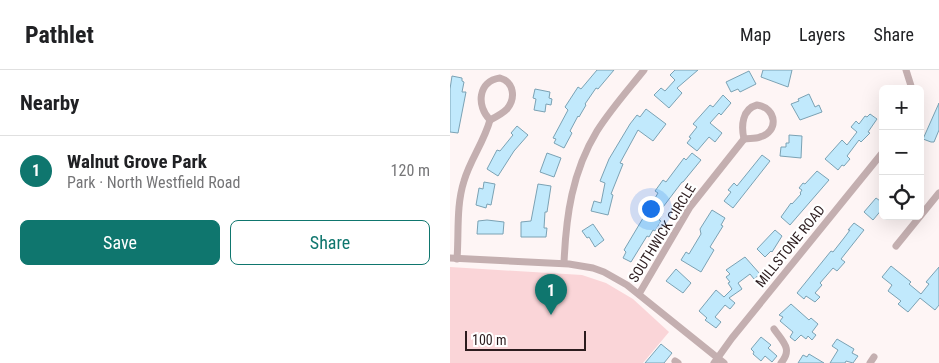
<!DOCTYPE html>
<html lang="en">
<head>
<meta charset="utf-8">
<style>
	body { margin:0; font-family:"Roboto Condensed",sans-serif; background:#f6f6f6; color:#202124 }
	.controls { position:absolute; right:15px; top:15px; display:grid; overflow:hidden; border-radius:8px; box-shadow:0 5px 20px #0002 }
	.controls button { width:45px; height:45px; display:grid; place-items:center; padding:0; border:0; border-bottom:1px solid #e0e0e0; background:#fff; color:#202124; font:25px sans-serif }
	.scale { position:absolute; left:15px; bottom:12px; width:121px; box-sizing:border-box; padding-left:5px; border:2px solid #2c1c1e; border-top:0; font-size:14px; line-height:18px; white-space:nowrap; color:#2c1c1e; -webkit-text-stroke:4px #fff; paint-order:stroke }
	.you { position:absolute; left:200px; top:138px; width:18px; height:18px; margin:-12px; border:4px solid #fff; border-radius:50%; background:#1a73e8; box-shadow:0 0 0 8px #1a73e833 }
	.badge { display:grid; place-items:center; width:32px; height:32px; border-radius:50%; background:#0f766e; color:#fff; font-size:16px; font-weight:700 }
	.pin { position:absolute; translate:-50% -41px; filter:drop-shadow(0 1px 2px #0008) }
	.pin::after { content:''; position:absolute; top:26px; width:18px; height:15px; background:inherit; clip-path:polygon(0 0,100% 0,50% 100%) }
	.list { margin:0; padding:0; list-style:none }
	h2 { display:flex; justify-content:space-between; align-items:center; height:65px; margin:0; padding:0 20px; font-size:21px }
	h2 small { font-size:16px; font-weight:400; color:#757577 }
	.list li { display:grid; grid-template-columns:32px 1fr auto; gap:15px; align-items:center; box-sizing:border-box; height:70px; padding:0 20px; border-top:1px solid #e0e0e0 }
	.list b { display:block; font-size:19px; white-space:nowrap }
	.list p { margin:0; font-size:16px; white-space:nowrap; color:#757577 }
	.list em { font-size:16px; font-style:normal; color:#757577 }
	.actions { display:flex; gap:10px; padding:15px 20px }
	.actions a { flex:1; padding:11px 0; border:1px solid #0f766e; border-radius:8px; text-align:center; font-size:18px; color:#0f766e }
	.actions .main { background:#0f766e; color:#fff }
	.icon { flex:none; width:28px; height:28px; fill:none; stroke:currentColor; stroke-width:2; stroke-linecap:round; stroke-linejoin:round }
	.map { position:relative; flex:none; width:489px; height:293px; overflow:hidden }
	header { display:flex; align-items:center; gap:30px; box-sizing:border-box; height:70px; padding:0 25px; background:#fff; border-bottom:1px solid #e0e0e0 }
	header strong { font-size:24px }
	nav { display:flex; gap:28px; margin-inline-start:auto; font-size:18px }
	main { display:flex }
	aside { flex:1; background:#fff }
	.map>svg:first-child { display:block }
	.green { fill:#fad5d8 }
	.building { fill:#c1e9fc; stroke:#7ba2b4 }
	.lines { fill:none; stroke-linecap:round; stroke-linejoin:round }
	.minor { stroke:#c4afb0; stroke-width:7 }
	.labels { text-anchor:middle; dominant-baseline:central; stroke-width:4.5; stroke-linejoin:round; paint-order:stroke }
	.street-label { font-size:14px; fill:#2c1c1e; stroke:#fff }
</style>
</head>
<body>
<header>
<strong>Pathlet</strong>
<nav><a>Map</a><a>Layers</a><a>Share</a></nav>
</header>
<main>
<aside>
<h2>Nearby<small></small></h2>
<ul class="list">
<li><span class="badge">1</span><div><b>Walnut Grove Park</b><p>Park · North Westfield Road</p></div><em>120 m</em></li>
</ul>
<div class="actions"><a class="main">Save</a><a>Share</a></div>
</aside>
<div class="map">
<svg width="489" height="293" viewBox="0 0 489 293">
	<rect width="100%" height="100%" fill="#fef5f5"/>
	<!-- green -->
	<path class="green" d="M 0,197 L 132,205 L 156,213 L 183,229 L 219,262 L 193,293 L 0,293 Z"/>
	<!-- building -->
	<g class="building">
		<path d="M 147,0 L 164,0 L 148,19 L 146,18 L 135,34 L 136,35 L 129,47 L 128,46 L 120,61 L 122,63 L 114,78 L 104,73 L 106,69 L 103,68 L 118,40 L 115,37 L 128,17 L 131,19 Z"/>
		<path d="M 225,0 L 248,0 L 227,18 L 232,23 L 219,38 L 204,25 L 211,18 L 215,21 L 225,10 L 220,5 Z"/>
		<path d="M 313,0 L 342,0 L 338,17 L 311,7 Z"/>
		<path d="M 299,1 L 306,14 L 290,22 L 288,19 L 281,22 L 276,12 Z"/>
		<path d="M 2,6 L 12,8 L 12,11 L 14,12 L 12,22 L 16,22 L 8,63 L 0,62 L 0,19 Z"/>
		<path d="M 85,19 L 100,22 L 99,28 L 102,29 L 101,35 L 96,34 L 95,42 L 84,40 L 86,29 L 83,28 Z"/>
		<path d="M 359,24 L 365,37 L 369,35 L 372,42 L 350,50 L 341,34 L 349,31 L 348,29 Z"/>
		<path d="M 273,25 L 281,33 L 271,45 L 269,43 L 260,53 L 272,63 L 265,72 L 259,67 L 247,81 L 237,73 L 241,68 L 239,67 L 247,57 L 243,54 L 260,35 L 263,37 Z"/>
		<path d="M 489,33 L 489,60 L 484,72 L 481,72 L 473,69 Z"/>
		<path d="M 196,39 L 216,54 L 203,71 L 188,60 L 170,93 L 173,94 L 161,124 L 163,125 L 158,145 L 141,141 L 144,131 L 151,133 L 155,113 L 150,111 L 159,89 L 180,54 L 187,45 L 190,47 Z"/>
		<path d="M 420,44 L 427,49 L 418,62 L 420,63 L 411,72 L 409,70 L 397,86 L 400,89 L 394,96 L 392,95 L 388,100 L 375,89 L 392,70 L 397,75 L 407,62 L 401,57 L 406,51 L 409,54 L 415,46 L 417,47 Z"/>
		<path d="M 67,56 L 78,65 L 64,81 L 48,106 L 37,99 L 47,80 L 50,81 L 63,65 L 61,63 Z"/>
		<path d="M 339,65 L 352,66 L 351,88 L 330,86 L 331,77 L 336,77 L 336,73 L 339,73 Z"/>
		<path d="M 97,83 L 111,88 L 104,107 L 90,102 Z"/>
		<path d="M 242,83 L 251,90 L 233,112 L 232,112 L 210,141 L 213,143 L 209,150 L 211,151 L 205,161 L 203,160 L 199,167 L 197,166 L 181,192 L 173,188 L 176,182 L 174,180 L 208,123 L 205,121 L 213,110 L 216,112 L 234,88 L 236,90 Z"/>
		<path d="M 312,85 L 320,91 L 283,138 L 274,131 L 281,122 L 278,120 L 284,113 L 287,116 Z"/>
		<path d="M 367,101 L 379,110 L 340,155 L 331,147 L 341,133 L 342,134 L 351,124 L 350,123 L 352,120 L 349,118 L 353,113 L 355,114 Z"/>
		<path d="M 34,112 L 45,114 L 41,135 L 37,134 L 36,138 L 26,135 L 29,118 L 33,119 Z"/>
		<path d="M 88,114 L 101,116 L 97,142 L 95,142 L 94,158 L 97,158 L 96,167 L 71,167 L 71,152 L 81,151 Z"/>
		<path d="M 426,128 L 433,133 L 433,138 L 423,150 L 414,142 Z"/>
		<path d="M 262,140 L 275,148 L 271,155 L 273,156 L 260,177 L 264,180 L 251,202 L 231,190 L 236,182 L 239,184 L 251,164 L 250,159 Z"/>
		<path d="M 37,150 L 54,152 L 53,164 L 27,164 L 28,151 Z"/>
		<path d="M 404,153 L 414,160 L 391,189 L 395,192 L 387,201 L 383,198 L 370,213 L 372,215 L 365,223 L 370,227 L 365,232 L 356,226 L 354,229 L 347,223 L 381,181 L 383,182 L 394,168 L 400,160 L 398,160 Z"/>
		<path d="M 143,154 L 154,170 L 145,177 L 139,167 L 137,168 L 132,161 Z"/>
		<path d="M 325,160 L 332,166 L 322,182 L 321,181 L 315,187 L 307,179 Z"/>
		<path d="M 295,187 L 310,204 L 304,209 L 300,204 L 288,213 L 292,219 L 279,228 L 285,233 L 280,239 L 275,235 L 265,247 L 271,252 L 266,258 L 255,250 L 257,248 L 249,241 L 266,220 L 274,227 L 282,219 L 278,213 L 280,212 L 276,207 L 280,204 L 276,200 Z"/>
		<path d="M 441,196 L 461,212 L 459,214 L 471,224 L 479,214 L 476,212 L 489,197 L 489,235 L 485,240 L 470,228 L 458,242 L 448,234 L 451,231 L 438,221 L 442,215 L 432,207 Z"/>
		<path d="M 226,199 L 241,213 L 233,223 L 216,211 Z"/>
		<path d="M 341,234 L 359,250 L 361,248 L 368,254 L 362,262 L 366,265 L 362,270 L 358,266 L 356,269 L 351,265 L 345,271 L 340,267 L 343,262 L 330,251 L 333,247 L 329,245 Z"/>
		<path d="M 311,267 L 321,275 L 318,278 L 327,286 L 322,292 L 315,286 L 311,291 L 303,284 L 304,282 L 301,279 Z"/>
		<path d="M 387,269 L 404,279 L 402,283 L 408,286 L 403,293 L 396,291 L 395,293 L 380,293 L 388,280 L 382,276 Z"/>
		<path d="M 211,274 L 222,283 L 214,293 L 195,293 Z"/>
		<path d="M 359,284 L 374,293 L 348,293 L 353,285 L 357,287 Z"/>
	</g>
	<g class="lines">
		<!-- minor -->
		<g class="minor">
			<path d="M 456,0 L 462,19"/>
			<path d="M 50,8 C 64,12 66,28 57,39 C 52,44 46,47 40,50 C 26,36 28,11 50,8 Z"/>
			<path d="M 307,35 C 327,38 329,62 310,67 C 305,69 299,68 294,69 C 291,56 292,39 307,35 Z"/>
			<path d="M 446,176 L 489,123"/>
			<path d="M 0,188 L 119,194 L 143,198 L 154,202 L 177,215 L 274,293"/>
			<path d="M 7,189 C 9,163 6,136 14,111 C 20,90 34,72 40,50"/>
			<path d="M 114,193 C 116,146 122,102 147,61 C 161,39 178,20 194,0"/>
			<path d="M 189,224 L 240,137 L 294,69"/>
			<path d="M 324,259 C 333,272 343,279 331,293"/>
			<path d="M 225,291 L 228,293"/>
			<path d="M 264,293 L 282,268 L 433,82"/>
			<path d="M 420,293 L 424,287"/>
		</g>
	</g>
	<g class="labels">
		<!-- street labels -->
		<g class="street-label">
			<text transform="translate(212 163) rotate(-58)">SOUTHWICK CIRCLE</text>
			<text transform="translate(340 176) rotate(-51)">MILLSTONE ROAD</text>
		</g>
	</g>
</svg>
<div class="controls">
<button>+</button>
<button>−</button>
<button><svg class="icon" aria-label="locate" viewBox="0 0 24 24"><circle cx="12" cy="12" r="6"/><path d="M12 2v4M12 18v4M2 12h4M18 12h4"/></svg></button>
</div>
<div class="scale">100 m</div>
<div class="you"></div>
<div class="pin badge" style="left:101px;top:245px">1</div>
</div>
</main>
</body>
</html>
